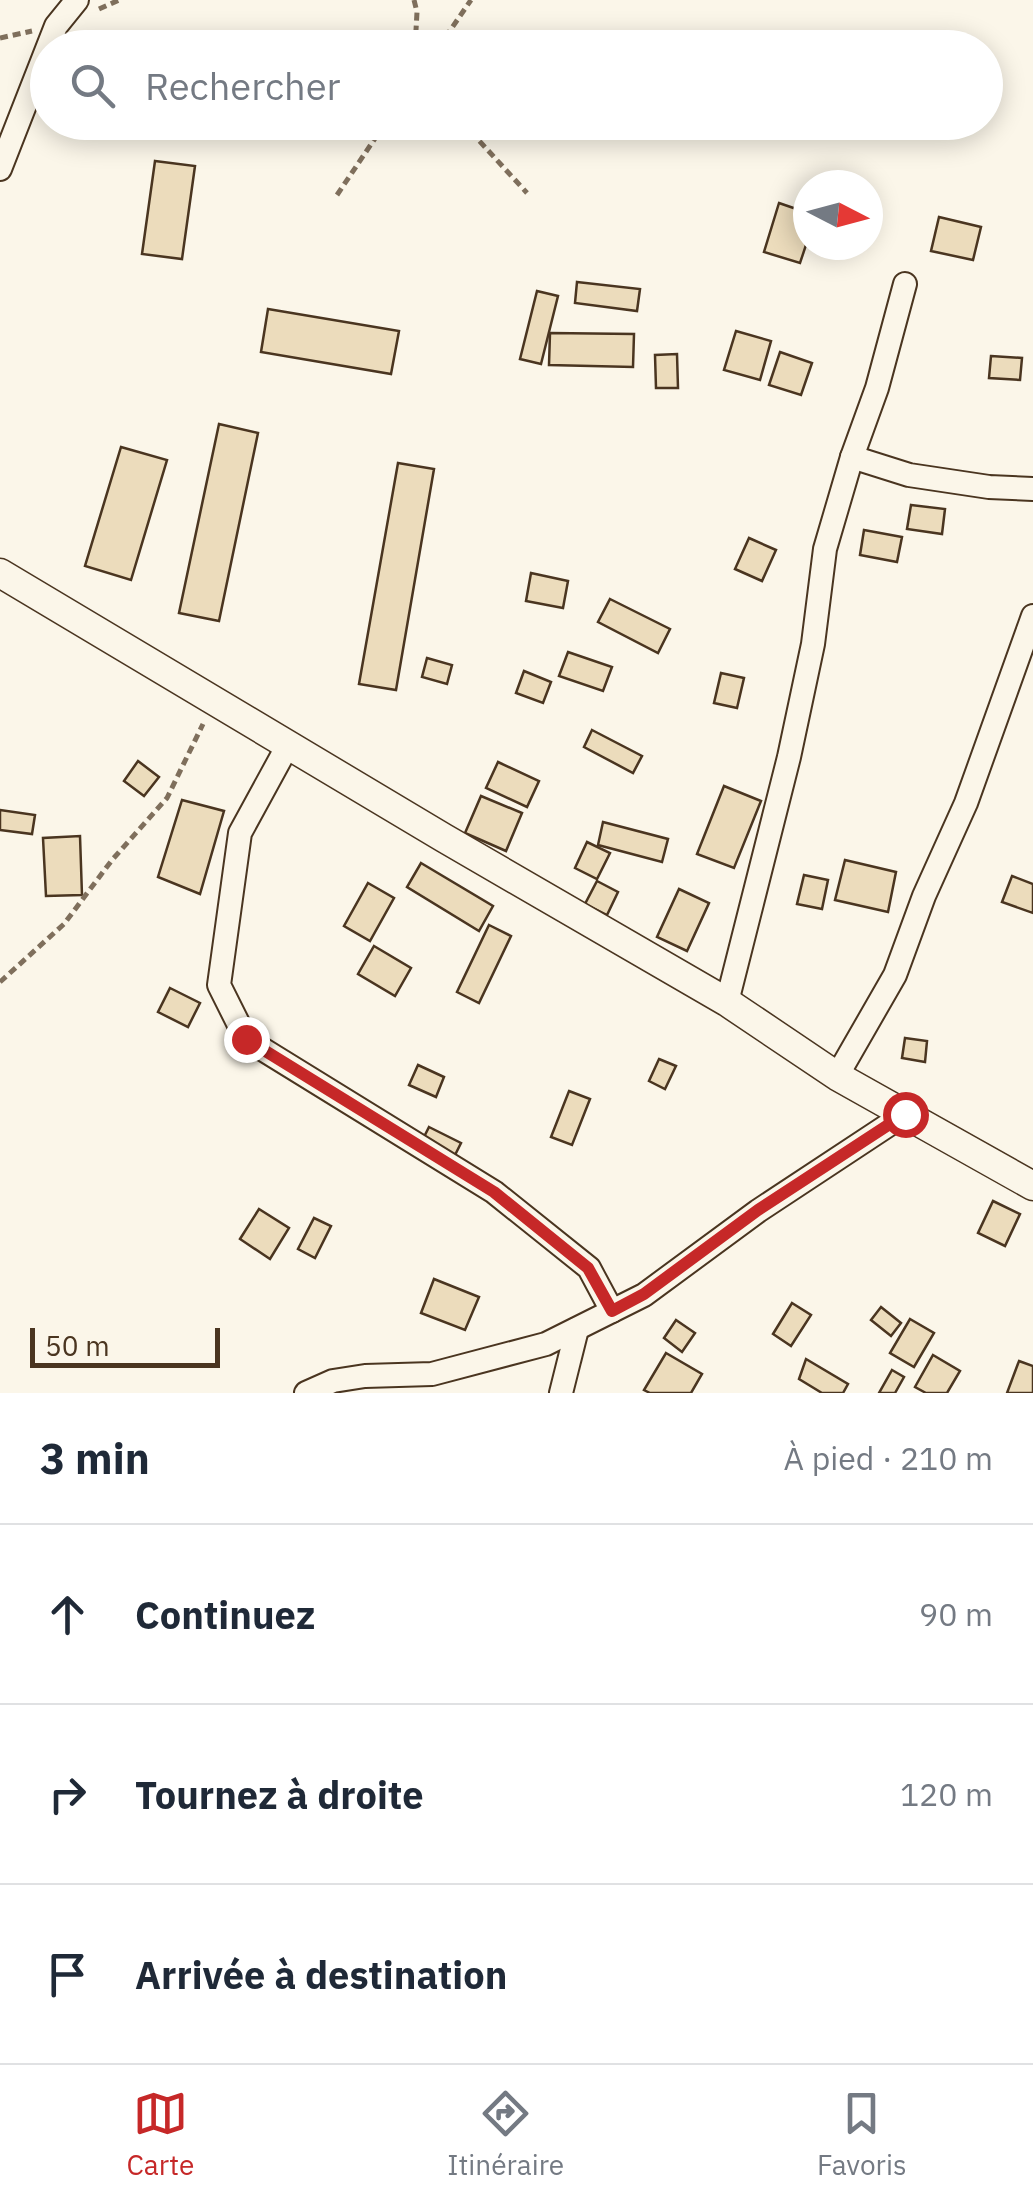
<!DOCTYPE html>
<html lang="fr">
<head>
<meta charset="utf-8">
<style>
	body { margin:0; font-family:"IBM Plex Sans",sans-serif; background:#f2f2f3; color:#1f2937 }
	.compass { position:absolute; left:793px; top:170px; width:90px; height:90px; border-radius:50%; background:#fff; box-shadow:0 5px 25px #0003; rotate:96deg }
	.scale { position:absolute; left:30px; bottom:25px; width:190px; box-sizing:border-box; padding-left:10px; border:5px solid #4a3520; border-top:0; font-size:28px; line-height:35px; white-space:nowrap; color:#4a3520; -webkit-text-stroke:8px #fbf6e9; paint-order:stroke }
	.stop { position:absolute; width:30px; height:30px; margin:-22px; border:8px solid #c62828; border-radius:50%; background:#fff }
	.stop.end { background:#c62828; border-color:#fff; box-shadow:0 2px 10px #0008 }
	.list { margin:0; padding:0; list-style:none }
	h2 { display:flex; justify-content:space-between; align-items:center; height:130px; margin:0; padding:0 40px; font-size:42px }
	h2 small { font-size:32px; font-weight:400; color:#747a83 }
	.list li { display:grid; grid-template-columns:65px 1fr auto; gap:30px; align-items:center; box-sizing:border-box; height:180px; padding:0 40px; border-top:2px solid #e0e1e3 }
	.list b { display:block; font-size:38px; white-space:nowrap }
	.list em { font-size:32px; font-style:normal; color:#747a83 }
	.icon { flex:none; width:55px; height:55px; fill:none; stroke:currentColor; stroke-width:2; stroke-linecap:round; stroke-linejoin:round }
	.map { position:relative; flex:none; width:1033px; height:1393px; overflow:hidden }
	.search { position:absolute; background:#fff; box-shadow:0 5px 25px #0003; left:30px; right:30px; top:30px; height:110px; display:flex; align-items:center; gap:25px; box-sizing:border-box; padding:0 35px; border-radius:55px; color:#747a83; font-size:38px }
	.sheet { height:670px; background:#fff }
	nav { display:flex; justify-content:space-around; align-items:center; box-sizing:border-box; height:140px; border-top:2px solid #e0e1e3; background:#fff; font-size:28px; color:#747a83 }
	nav a { display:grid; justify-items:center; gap:5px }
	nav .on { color:#c62828 }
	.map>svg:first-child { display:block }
	.building { fill:#ecdcbc; stroke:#4a3520; stroke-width:2.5 }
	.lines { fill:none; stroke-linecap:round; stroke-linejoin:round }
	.minor-casing { stroke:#4a3520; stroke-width:26 }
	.tertiary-casing { stroke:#4a3520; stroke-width:31 }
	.path { stroke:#7f6f5c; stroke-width:5; stroke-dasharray:8 5; stroke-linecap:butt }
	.minor { stroke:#fbf6e9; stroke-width:22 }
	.tertiary { stroke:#fbf6e9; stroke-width:28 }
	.route { stroke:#c62828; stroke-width:12 }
</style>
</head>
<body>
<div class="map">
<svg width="1033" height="1393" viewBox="0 0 1033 1393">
	<rect width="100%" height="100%" fill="#fbf6e9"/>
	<!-- building -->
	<g class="building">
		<path d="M 155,161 L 195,166 L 182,259 L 142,254 Z"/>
		<path d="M 779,203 L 808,213 L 808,239 L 800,263 L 764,252 Z"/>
		<path d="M 939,217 L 981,227 L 973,260 L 931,251 Z"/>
		<path d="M 577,282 L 640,289 L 637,311 L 575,303 Z"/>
		<path d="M 537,291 L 558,296 L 541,364 L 520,359 Z"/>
		<path d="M 268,309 L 399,331 L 391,374 L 261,352 Z"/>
		<path d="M 736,331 L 771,341 L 760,380 L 724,370 Z"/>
		<path d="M 550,333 L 634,334 L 633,367 L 549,365 Z"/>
		<path d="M 780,352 L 812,363 L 801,395 L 769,385 Z"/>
		<path d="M 677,354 L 678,388 L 656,388 L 655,355 Z"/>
		<path d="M 991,356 L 1022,358 L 1020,380 L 989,378 Z"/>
		<path d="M 219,424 L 258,433 L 219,621 L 179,613 Z"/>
		<path d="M 121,447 L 167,460 L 131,580 L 85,566 Z"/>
		<path d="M 398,463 L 434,469 L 396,690 L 359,684 Z"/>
		<path d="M 911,505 L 945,509 L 942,534 L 907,529 Z"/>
		<path d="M 864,530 L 902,537 L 897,562 L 860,555 Z"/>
		<path d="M 749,538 L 776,550 L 762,581 L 735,569 Z"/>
		<path d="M 531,573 L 568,581 L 563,608 L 526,601 Z"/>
		<path d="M 610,599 L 670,629 L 658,653 L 598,622 Z"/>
		<path d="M 568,652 L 612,667 L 603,691 L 559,676 Z"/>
		<path d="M 427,658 L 452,665 L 447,684 L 422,677 Z"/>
		<path d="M 524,671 L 551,682 L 543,703 L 516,693 Z"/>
		<path d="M 721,673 L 744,678 L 737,708 L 714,703 Z"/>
		<path d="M 592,730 L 642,756 L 633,773 L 584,747 Z"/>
		<path d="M 138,761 L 159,777 L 144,796 L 124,781 Z"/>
		<path d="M 498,762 L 539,781 L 527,807 L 486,788 Z"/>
		<path d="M 724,786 L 761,801 L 734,868 L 697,854 Z"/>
		<path d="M 481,796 L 522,813 L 506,851 L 465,833 Z"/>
		<path d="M 182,800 L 224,811 L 200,894 L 158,877 Z"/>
		<path d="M 0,810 L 35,815 L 32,834 L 0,830 Z"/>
		<path d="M 603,822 L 668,839 L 662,862 L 598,845 Z"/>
		<path d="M 80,836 L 82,895 L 46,896 L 43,838 Z"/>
		<path d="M 587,842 L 610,853 L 597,879 L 575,868 Z"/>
		<path d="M 845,860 L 896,872 L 888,912 L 835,900 Z"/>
		<path d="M 421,863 L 493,906 L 479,931 L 407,887 Z"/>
		<path d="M 804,875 L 828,880 L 822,909 L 797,904 Z"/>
		<path d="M 1012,876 L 1033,884 L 1033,913 L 1002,902 Z"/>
		<path d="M 597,881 L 618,892 L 607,915 L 585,904 Z"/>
		<path d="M 368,883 L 394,898 L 370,941 L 344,926 Z"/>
		<path d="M 679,889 L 709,903 L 687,951 L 657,937 Z"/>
		<path d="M 489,925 L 511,936 L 479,1003 L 457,992 Z"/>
		<path d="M 374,946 L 411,968 L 395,996 L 358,974 Z"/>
		<path d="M 170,988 L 200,1003 L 188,1027 L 158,1012 Z"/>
		<path d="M 905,1038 L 927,1041 L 925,1062 L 902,1058 Z"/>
		<path d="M 659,1059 L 676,1066 L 665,1089 L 649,1081 Z"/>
		<path d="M 418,1065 L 444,1077 L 436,1097 L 409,1085 Z"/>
		<path d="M 569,1091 L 590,1099 L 572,1145 L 551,1137 Z"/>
		<path d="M 429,1127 L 461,1143 L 447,1171 L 421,1143 Z"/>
		<path d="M 993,1201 L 1020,1214 L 1005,1246 L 978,1233 Z"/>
		<path d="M 259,1209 L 289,1228 L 270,1259 L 240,1239 Z"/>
		<path d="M 314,1218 L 331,1226 L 315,1258 L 298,1249 Z"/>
		<path d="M 434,1279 L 479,1297 L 465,1330 L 421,1313 Z"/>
		<path d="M 792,1303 L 811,1315 L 791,1346 L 773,1334 Z"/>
		<path d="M 881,1307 L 901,1323 L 891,1336 L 871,1320 Z"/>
		<path d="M 910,1319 L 934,1333 L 914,1367 L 890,1353 Z"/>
		<path d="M 676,1320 L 695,1333 L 682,1352 L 664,1338 Z"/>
		<path d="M 666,1353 L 702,1374 L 691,1393 L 650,1393 L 644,1390 Z"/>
		<path d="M 933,1355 L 960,1371 L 947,1393 L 926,1393 L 915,1387 Z"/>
		<path d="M 806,1359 L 848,1384 L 843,1393 L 822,1393 L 799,1379 Z"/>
		<path d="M 1019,1361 L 1033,1366 L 1033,1393 L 1007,1393 Z"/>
		<path d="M 892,1370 L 904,1377 L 895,1393 L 879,1393 Z"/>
	</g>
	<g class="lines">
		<!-- minor casing -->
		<g class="minor-casing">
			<g id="minor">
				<path d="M 0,169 L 56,26 L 77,0"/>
				<path d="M 852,457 L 909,475 L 989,487 L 1033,489"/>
				<path d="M 288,745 L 240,833 L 219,985 L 246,1039 L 494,1192 L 589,1268 L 612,1311"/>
				<path d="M 727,1002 L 789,757 L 813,644 L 825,549 L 852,457 L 877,388 L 905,284"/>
				<path d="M 837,1076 L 895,975 L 924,896 L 966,803 L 1033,616"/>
				<path d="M 306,1393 L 333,1381 L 365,1376 L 432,1374 L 546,1344 L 644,1295 L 758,1211 L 905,1114"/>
				<path d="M 561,1393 L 577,1329"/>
			</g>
		</g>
		<!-- tertiary casing -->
		<g class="tertiary-casing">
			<path id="tertiary" d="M 0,573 L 444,838 L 727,1002 L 837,1076 L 1033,1186"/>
		</g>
		<!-- path -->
		<g class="path">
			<path d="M 414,0 L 417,12 L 415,48"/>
			<path d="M 99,9 L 119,0"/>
			<path d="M 0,38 L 32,31"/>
			<path d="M 438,48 L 471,0"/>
			<path d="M 462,122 L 527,193"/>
			<path d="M 337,195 L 386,122"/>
			<path d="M 0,982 L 64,924 L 112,860 L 167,798 L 203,724"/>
		</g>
		<!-- minor -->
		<use href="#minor" class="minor"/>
		<!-- tertiary -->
		<use href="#tertiary" class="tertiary"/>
	</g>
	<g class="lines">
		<!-- route -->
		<path class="route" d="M 246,1039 L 494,1192 L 588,1268 L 612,1311 L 644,1294 L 758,1210 L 905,1114"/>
	</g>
</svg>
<svg class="compass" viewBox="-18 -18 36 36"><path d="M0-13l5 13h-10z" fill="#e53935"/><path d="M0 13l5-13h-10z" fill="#747a83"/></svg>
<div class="scale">50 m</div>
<div class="stop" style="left:905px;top:1114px"></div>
<div class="stop end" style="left:246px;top:1039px"></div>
<div class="search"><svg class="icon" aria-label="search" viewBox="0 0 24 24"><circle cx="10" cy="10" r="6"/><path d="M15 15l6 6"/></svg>Rechercher</div>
</div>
<section class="sheet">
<h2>3 min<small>À pied · 210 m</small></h2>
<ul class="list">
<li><svg class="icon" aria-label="ahead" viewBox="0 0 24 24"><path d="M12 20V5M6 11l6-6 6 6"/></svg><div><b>Continuez</b></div><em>90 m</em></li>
<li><svg class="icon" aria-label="right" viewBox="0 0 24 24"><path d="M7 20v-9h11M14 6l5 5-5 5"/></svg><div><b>Tournez à droite</b></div><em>120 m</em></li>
<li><svg class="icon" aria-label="arrive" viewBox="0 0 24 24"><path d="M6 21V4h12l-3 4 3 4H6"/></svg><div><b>Arrivée à destination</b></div></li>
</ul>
</section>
<nav>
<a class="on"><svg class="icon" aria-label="map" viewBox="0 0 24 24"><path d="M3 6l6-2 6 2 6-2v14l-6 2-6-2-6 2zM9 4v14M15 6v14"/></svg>Carte</a>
<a><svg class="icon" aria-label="directions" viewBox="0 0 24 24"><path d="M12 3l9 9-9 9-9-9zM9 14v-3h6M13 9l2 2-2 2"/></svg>Itinéraire</a>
<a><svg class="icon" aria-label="saved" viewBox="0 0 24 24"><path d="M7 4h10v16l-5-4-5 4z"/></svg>Favoris</a>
</nav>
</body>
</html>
